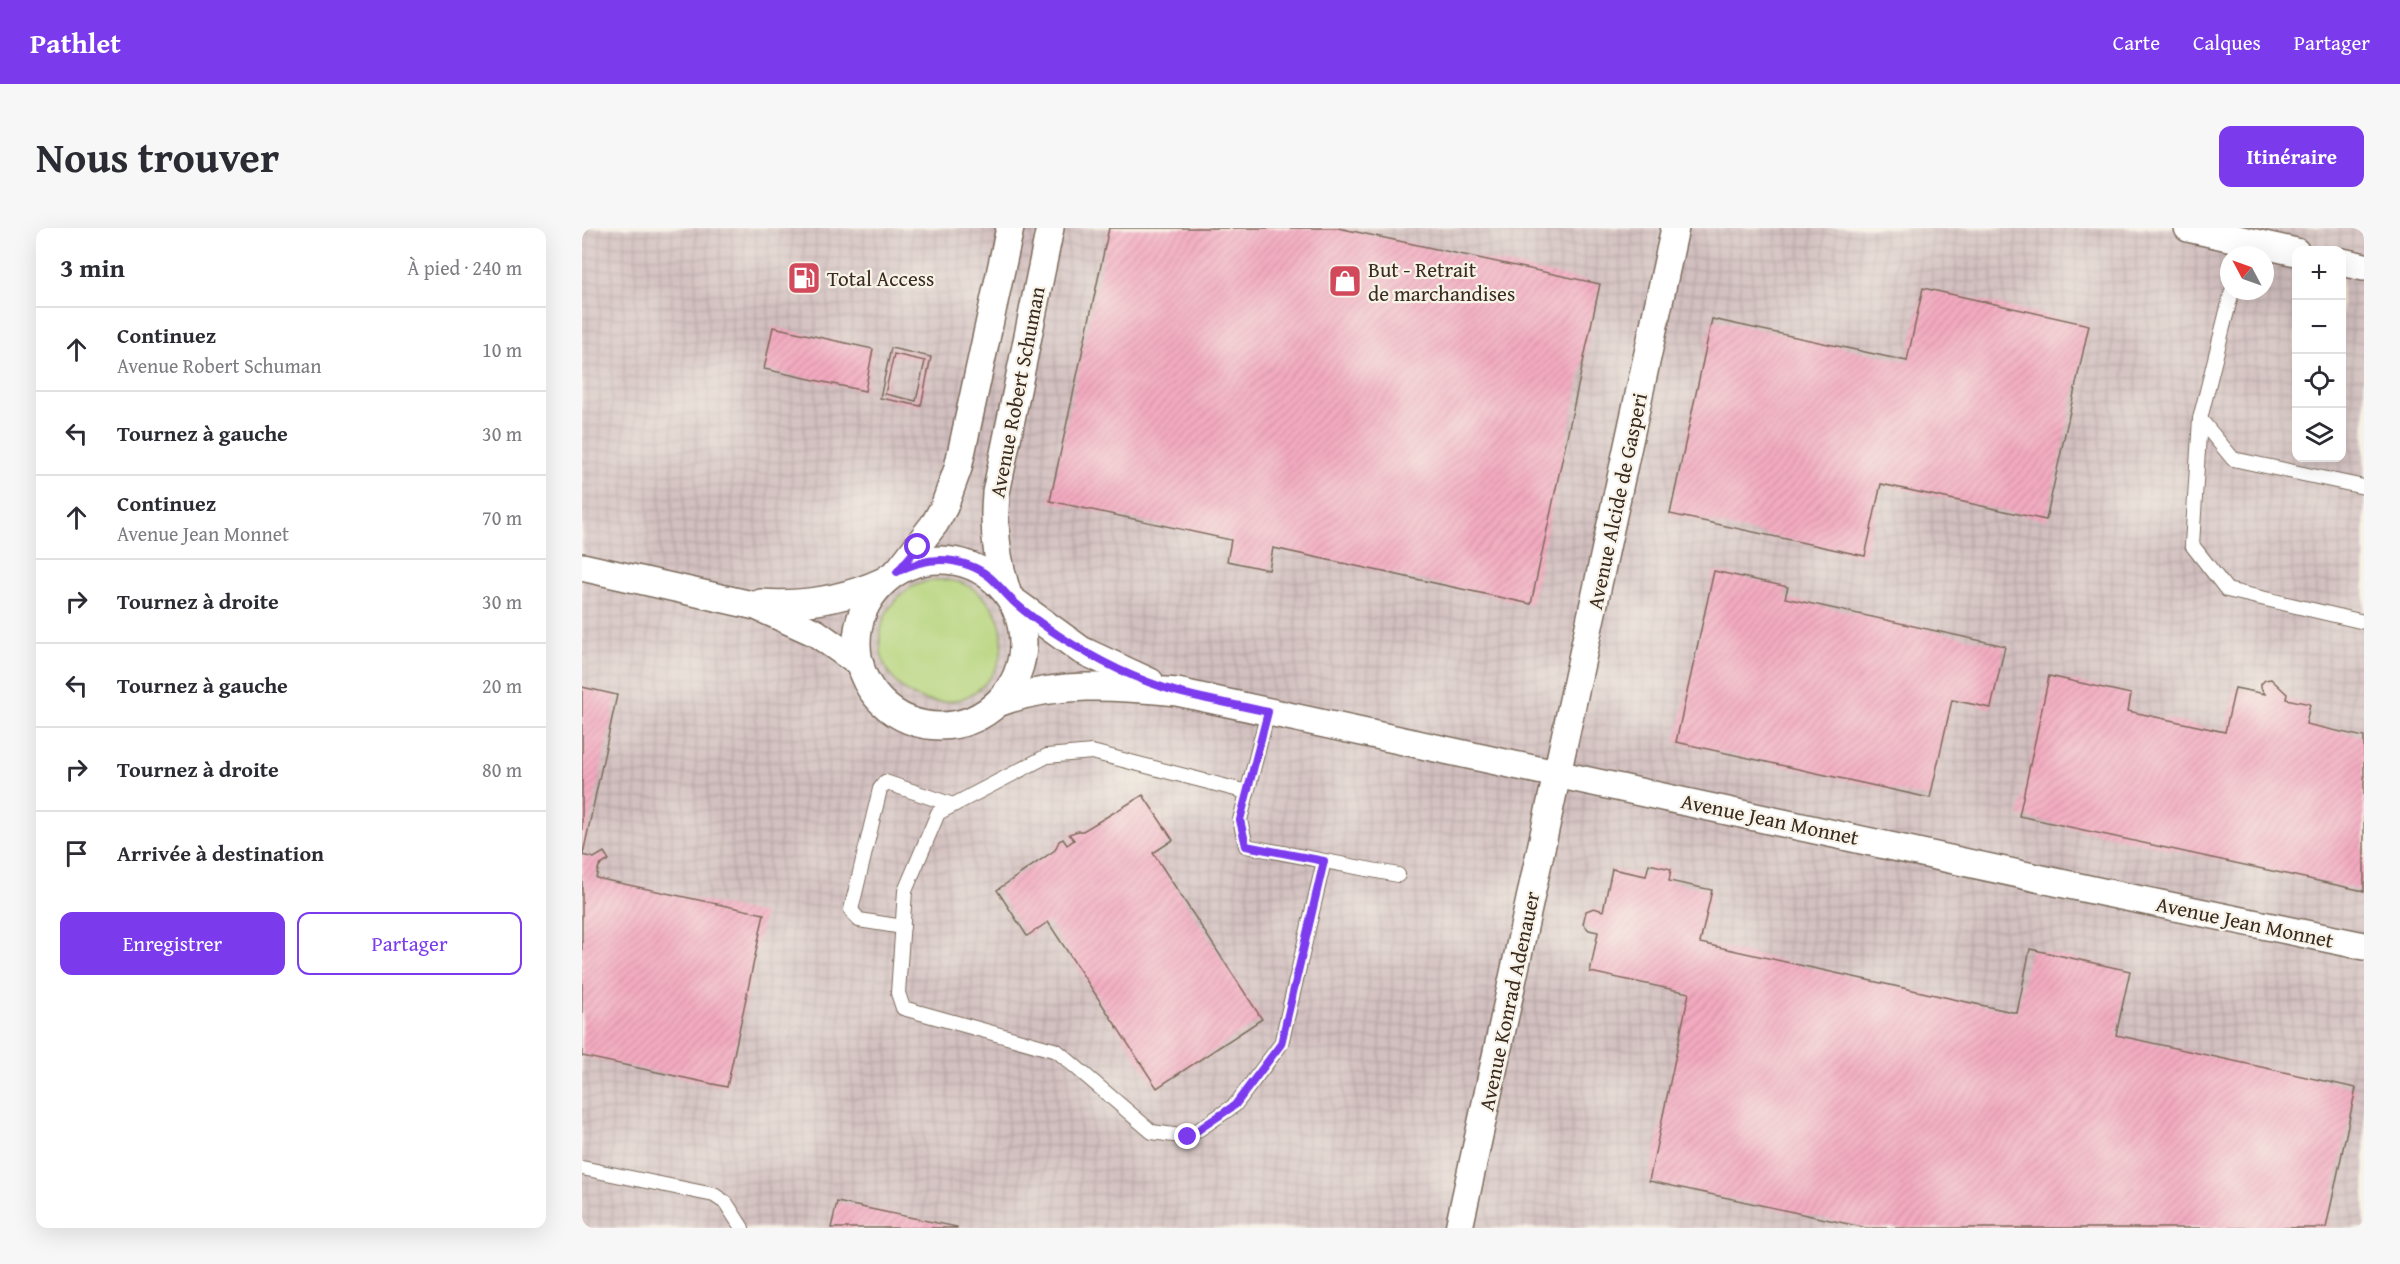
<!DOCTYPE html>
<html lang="fr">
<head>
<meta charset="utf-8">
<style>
	body { margin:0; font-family:"Gentium Book Plus",serif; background:#f7f7f7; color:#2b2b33 }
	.controls { position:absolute; right:18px; top:18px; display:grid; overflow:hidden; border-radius:12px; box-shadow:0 6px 24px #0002 }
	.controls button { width:54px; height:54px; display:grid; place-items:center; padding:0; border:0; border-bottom:2px solid #e1e1e2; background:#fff; color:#2b2b33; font:30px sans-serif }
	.compass { position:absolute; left:1638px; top:18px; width:54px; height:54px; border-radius:50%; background:#fff; box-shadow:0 6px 24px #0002; rotate:311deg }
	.stop { position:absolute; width:18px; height:18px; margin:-14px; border:4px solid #7c3aed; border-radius:50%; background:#fff }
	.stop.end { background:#7c3aed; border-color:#fff; box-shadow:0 2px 6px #0008 }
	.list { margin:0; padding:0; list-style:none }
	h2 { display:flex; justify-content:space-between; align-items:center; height:78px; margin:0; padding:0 24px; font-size:26px }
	h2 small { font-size:20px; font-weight:400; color:#7c7c81 }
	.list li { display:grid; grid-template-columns:39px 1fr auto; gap:18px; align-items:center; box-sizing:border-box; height:84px; padding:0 24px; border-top:2px solid #e1e1e2 }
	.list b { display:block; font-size:22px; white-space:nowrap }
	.list p { margin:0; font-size:20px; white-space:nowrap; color:#7c7c81 }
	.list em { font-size:20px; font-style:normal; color:#7c7c81 }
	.actions { display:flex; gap:12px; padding:18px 24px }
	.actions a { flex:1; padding:14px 0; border:2px solid #7c3aed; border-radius:12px; text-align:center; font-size:21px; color:#7c3aed }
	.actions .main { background:#7c3aed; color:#fff }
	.icon { flex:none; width:33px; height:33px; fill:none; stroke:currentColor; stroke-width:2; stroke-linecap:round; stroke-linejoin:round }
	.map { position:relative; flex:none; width:1782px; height:1000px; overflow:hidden; border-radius:12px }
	header { display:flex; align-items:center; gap:36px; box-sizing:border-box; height:84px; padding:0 30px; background:#7c3aed; color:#fff }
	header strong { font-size:28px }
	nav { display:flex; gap:33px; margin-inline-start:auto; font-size:21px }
	.intro { display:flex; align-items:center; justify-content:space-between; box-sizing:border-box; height:144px; padding:0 36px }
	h1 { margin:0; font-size:42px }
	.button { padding:15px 27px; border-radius:12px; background:#7c3aed; color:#fff; font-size:21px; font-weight:700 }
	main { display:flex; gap:36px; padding:0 36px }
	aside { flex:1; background:#fff; border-radius:12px; box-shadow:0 6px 24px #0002 }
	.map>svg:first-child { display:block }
	.industrial { fill:url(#industrial-grid); fill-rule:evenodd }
	.grass { fill:#b6d47b; stroke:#787f4c; stroke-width:1.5 }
	.building { fill:url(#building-hatch); fill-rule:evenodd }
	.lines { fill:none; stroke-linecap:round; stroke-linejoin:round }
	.service-casing { stroke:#7c6b5c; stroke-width:16 }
	.minor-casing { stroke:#7c6b5c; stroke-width:30 }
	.service { stroke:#fff; stroke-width:14 }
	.minor { stroke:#fff; stroke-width:27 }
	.route { stroke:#7c3aed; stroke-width:8 }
	.labels { text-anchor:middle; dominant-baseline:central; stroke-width:4.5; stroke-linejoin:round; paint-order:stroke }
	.poi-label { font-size:21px; fill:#3b2a1e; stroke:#f7f3e8; text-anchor:start }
	.street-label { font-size:21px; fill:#3b2a1e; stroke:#f7f3e8 }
</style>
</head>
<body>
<header>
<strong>Pathlet</strong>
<nav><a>Carte</a><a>Calques</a><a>Partager</a></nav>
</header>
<div class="intro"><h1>Nous trouver</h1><a class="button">Itinéraire</a></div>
<main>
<aside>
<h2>3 min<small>À pied · 240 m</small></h2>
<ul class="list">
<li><svg class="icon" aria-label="ahead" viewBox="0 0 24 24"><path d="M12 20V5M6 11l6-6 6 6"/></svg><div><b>Continuez</b><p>Avenue Robert Schuman</p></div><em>10 m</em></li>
<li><svg class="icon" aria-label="left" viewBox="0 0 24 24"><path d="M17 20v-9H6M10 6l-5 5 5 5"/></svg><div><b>Tournez à gauche</b></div><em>30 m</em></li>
<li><svg class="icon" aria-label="ahead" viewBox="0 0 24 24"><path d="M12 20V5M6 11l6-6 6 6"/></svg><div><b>Continuez</b><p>Avenue Jean Monnet</p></div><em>70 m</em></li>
<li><svg class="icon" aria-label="right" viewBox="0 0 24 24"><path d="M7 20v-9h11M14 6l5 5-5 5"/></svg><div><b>Tournez à droite</b></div><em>30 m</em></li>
<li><svg class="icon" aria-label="left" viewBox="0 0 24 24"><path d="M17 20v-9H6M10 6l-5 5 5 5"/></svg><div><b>Tournez à gauche</b></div><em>20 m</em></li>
<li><svg class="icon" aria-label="right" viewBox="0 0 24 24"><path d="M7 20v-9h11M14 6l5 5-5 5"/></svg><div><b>Tournez à droite</b></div><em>80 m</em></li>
<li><svg class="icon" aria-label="arrive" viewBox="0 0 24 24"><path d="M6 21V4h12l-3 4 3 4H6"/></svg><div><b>Arrivée à destination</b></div></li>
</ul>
<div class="actions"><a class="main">Enregistrer</a><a>Partager</a></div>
</aside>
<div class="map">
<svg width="1782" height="1000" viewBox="0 0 1782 1000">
	<defs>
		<pattern id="industrial-grid" width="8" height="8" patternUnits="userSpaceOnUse" patternTransform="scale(1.5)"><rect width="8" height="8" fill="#d2bfbf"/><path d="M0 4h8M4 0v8" fill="none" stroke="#b5a4a4"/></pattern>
		<pattern id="building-hatch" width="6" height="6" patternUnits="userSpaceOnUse" patternTransform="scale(1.5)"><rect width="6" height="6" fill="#f3aac0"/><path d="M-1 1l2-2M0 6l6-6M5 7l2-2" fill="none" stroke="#d192a5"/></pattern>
	</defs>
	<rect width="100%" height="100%" fill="#f7f3e8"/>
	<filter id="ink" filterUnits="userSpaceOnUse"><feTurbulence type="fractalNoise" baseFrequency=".0167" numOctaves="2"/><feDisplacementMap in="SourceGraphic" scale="12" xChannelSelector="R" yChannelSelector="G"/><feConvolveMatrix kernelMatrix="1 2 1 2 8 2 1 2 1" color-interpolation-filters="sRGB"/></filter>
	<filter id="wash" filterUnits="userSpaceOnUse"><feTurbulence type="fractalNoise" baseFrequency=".008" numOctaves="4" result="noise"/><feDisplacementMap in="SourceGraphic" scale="24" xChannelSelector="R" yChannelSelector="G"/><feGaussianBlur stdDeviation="1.35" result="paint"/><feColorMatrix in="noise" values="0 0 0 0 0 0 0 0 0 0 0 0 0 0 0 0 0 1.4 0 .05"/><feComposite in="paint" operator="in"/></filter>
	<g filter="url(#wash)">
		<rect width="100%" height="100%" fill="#f5e5cf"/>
		<!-- industrial -->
		<path class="industrial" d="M 0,0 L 1782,0 L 1782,1000 L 0,1000 ZM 1714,22 L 1760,22 L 1760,230 L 1714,230 ZM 1647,27 L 1683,27 L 1683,63 L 1647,63 Z"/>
		<!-- grass -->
		<circle class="grass" cx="359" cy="413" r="61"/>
		<g id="blocks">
			<!-- building -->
			<g class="building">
				<path d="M 527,0 L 756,0 L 1018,56 L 949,376 L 691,320 L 687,342 L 645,333 L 649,312 L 468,273 Z"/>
				<path d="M 1341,60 L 1507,97 L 1464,292 L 1299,256 L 1283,328 L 1088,286 L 1130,91 L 1325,133 Z"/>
				<path d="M 191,99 L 291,121 L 283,163 L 182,141 Z"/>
				<path d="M 309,120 L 349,129 L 339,178 L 298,170 ZM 312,126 L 343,133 L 334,173 L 303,166 Z"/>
				<path d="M 1132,343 L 1206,359 L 1203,370 L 1423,418 L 1409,480 L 1370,472 L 1348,570 L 1094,514 Z"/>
				<path d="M 1467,448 L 1549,466 L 1546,483 L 1643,504 L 1653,460 L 1683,466 L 1679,460 L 1679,456 L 1683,452 L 1689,451 L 1705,466 L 1704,471 L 1728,476 L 1724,496 L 1782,509 L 1782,663 L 1437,588 Z"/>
				<path d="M 0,459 L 35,467 L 1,626 L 0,625 Z"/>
				<path d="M 561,567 L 591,612 L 571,625 L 680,791 L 575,860 L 466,694 L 445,708 L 415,662 L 473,622 L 477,613 L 481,611 L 485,617 L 492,612 L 487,606 L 496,603 L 501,603 Z"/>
				<path d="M 22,624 L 27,632 L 17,638 L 14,650 L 182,686 L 145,859 L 0,828 L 0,627 L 12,630 Z"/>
				<path d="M 1067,636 L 1089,641 L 1087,653 L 1130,662 L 1118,715 L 1435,785 L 1448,721 L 1548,743 L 1534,807 L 1774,860 L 1744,1000 L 1285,1000 L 1067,953 L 1107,765 L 1008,744 L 1016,704 L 1007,702 L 1001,696 L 1004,683 L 1012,680 L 1021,683 L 1030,641 L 1064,648 Z"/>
				<path d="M 255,974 L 375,999 L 375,1000 L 249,1000 Z"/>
			</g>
		</g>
	</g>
	<g filter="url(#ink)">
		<use href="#blocks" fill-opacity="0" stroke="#7c6b5c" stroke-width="1.5"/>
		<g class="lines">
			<!-- service casing -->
			<g class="service-casing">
				<g id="service">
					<path d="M 1650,63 L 1618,191 L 1610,317 L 1645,362 L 1782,394"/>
					<path d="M 1618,191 L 1651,231 L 1782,259"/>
					<path d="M 686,484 L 658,592 L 664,618 L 816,647"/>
					<path d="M 665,564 L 510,524 L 465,528 L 356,585 L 323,663 L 316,765 L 321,780 L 475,823 L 570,904 L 606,909 L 653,877 L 699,816 L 742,633"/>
					<path d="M 321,699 L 277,692 L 269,682 L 298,561 L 303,554 L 371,577"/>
					<path d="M 0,940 L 132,967 L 144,975 L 160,1000"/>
				</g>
			</g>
			<!-- minor casing -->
			<g class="minor-casing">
				<g id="minor">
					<path d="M 1606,0 L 1714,24"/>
					<path d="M 1760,34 L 1782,39"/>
					<circle cx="358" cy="415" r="83"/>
					<path d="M 0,339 L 174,378 L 234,405 L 278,436"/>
					<path d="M 317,342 L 353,295 L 362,279 L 376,240 L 428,0"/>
					<path d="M 425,364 C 414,331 411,300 414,265 L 468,0"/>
					<path d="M 430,372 L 499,422 L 568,454"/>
					<path d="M 179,375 C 222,378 263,371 302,353"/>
					<path d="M 416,475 C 473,453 535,458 595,464 L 1520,664 L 1782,718"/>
					<path d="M 877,1000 L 1093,0"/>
				</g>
			</g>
			<!-- service -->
			<use href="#service" class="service"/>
			<!-- minor -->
			<use href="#minor" class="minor"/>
		</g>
	</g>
	<g class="lines" filter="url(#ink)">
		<!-- route -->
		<path class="route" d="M 336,319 L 315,344 C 337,332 362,328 386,337 C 411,346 415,358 432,374 C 445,386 461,397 476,407 C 512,431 554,452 596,464 C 625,472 656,477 686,484 L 658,592 L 664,618 L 742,633 L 699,816 L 653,877 L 606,909"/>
	</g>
	<!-- icons -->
	<defs>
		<g id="fuel-square" transform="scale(1.725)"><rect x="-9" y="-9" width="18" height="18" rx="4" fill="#d1495b" stroke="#f7f3e8"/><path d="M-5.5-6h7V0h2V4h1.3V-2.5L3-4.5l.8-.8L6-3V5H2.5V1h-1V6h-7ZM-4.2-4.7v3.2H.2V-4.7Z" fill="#fff"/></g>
		<g id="shop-square" transform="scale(1.725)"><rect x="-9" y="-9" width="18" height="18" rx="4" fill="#d1495b" stroke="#f7f3e8"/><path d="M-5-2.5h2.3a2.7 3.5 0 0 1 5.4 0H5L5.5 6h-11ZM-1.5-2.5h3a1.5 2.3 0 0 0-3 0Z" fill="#fff"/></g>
	</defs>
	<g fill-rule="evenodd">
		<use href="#fuel-square" x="222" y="50"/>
		<use href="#shop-square" x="763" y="53"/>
	</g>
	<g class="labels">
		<!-- poi labels -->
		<g class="poi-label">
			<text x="786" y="41">But - Retrait<tspan x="786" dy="24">de marchandises</tspan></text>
			<text x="245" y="50">Total Access</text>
		</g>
		<!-- street labels -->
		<g class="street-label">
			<text transform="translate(435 164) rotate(-79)">Avenue Robert Schuman</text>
			<text transform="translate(1035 273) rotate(-78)">Avenue Alcide de Gasperi</text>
			<text transform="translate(1188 591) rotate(12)">Avenue Jean Monnet</text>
			<text transform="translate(1663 694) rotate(12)">Avenue Jean Monnet</text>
			<text transform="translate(927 773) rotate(-78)">Avenue Konrad Adenauer</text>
		</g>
	</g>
</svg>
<div class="controls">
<button>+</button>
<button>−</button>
<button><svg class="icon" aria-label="locate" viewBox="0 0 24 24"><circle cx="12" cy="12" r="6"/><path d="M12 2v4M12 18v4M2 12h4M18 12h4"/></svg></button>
<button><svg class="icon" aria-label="layers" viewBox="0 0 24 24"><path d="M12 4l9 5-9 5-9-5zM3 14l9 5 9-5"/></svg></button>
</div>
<svg class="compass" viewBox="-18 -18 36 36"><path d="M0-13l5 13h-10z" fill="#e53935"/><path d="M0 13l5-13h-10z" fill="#7c7c81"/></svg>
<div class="stop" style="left:336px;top:319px"></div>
<div class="stop end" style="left:606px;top:909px"></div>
</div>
</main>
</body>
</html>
